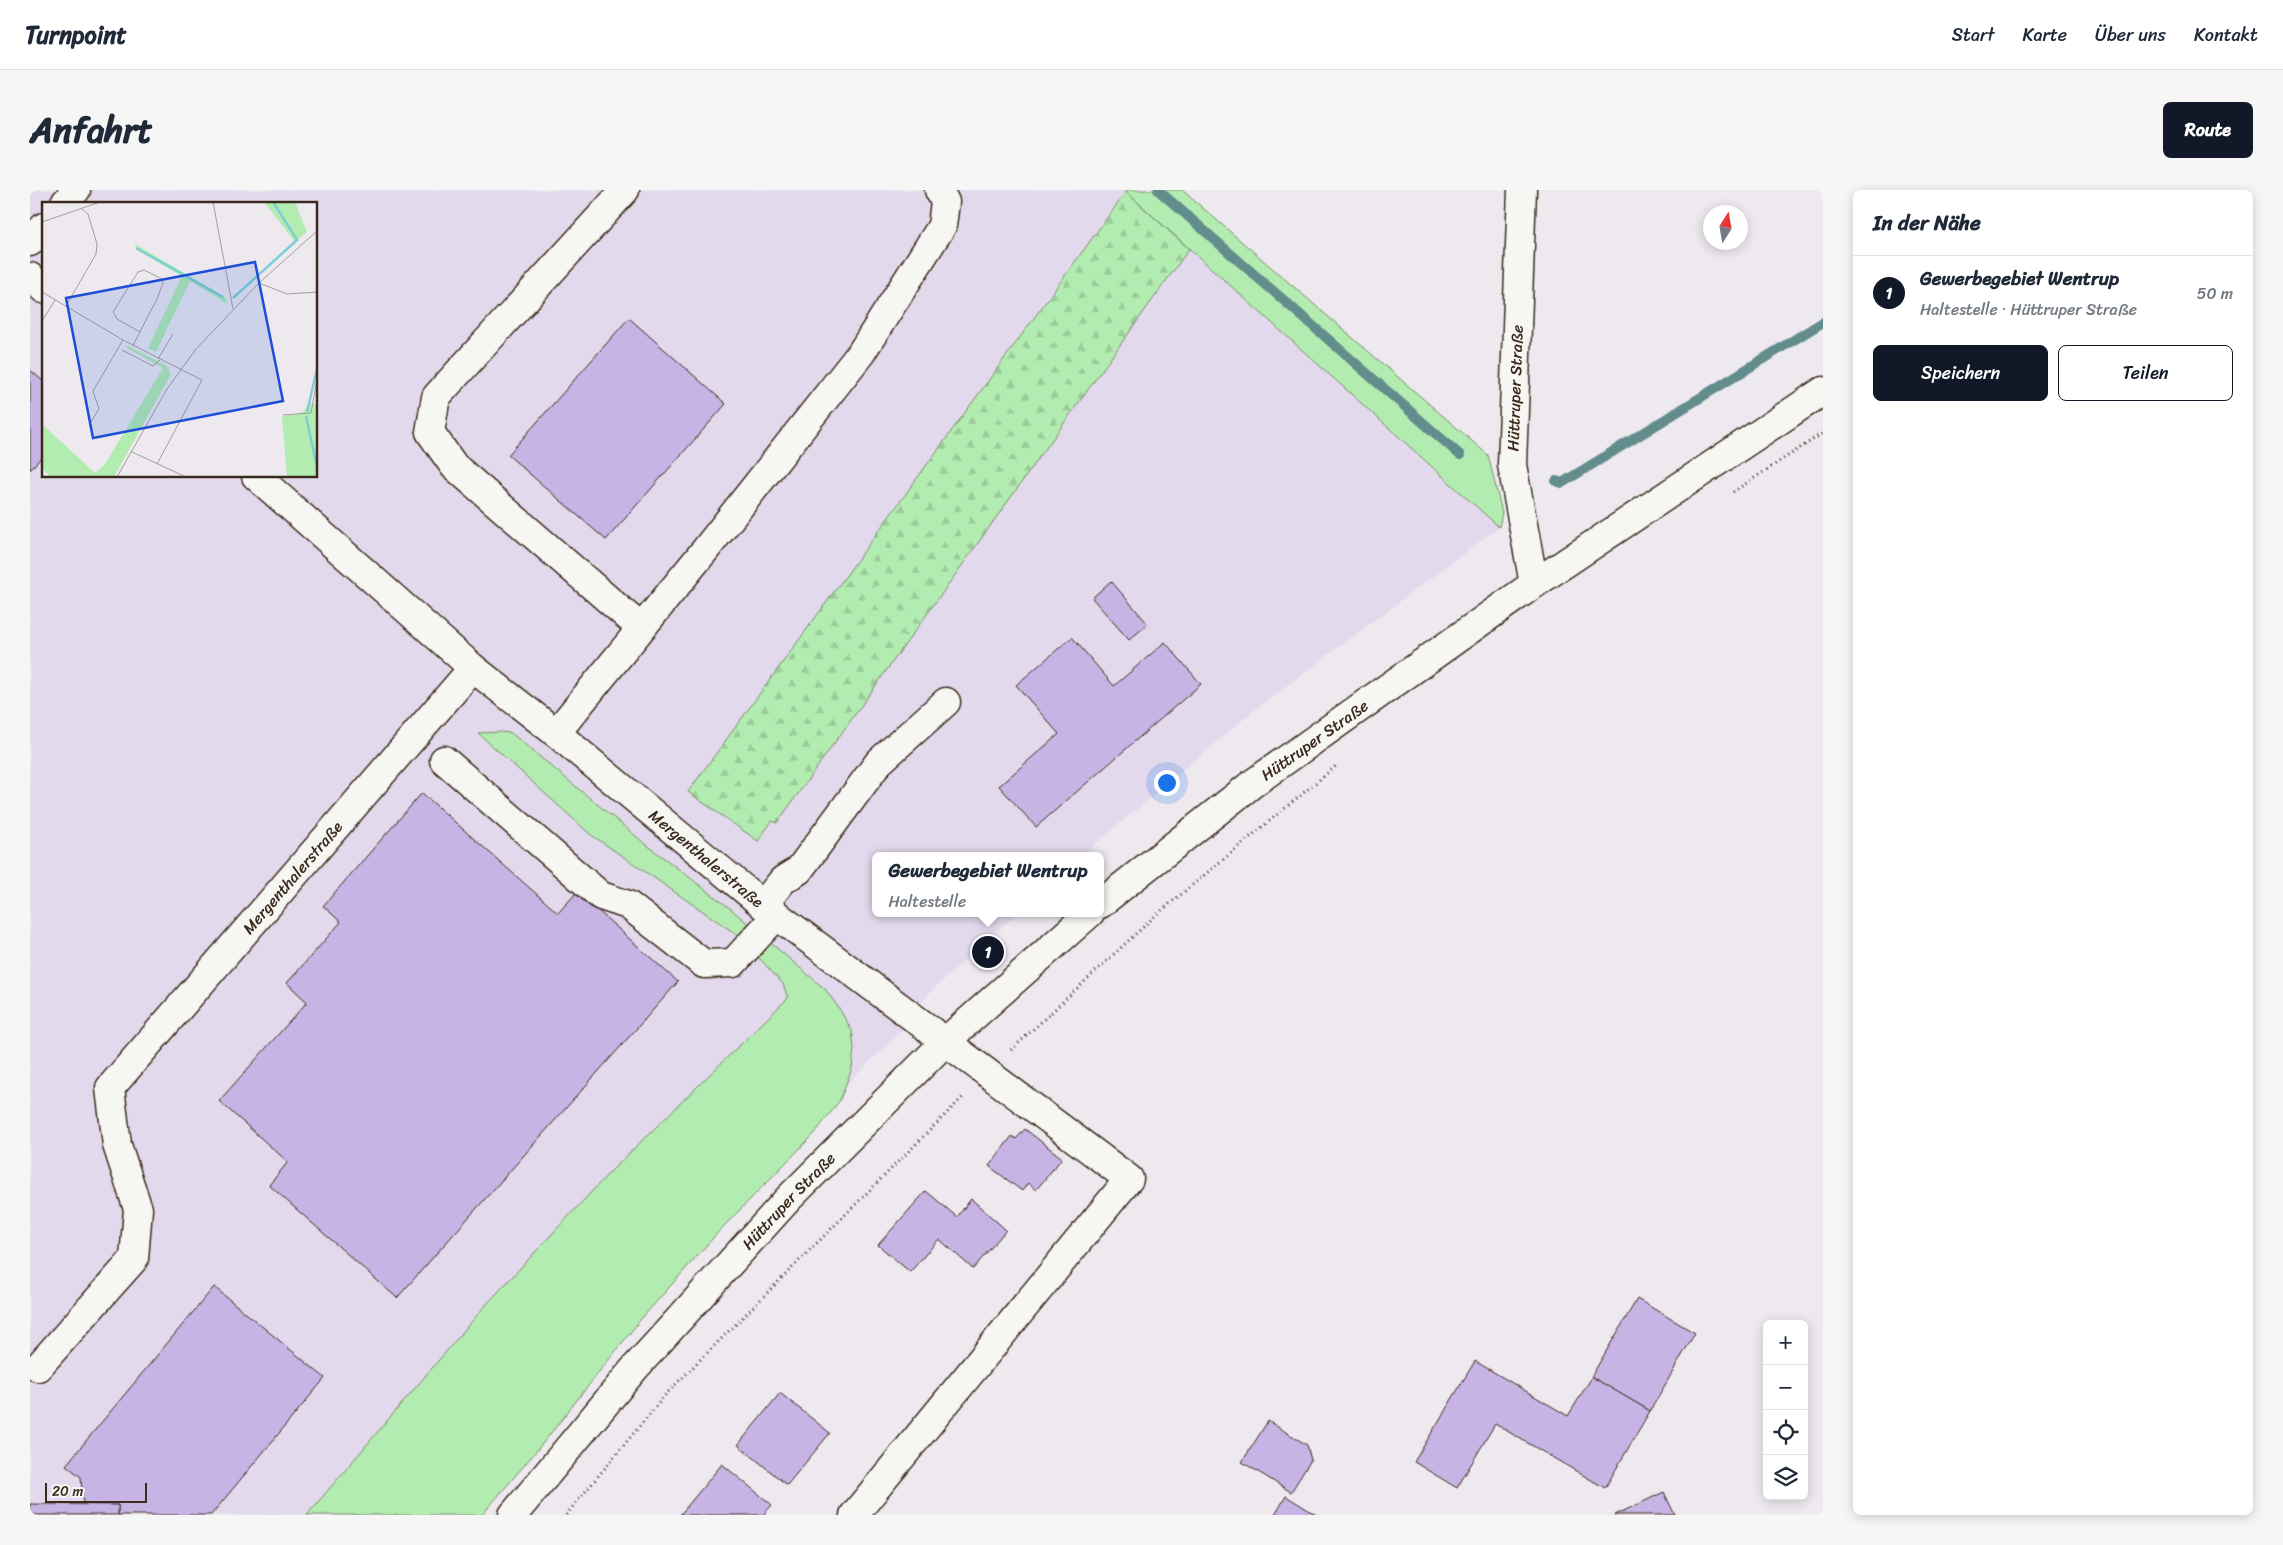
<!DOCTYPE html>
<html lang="de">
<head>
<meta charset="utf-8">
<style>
	body { margin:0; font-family:Sriracha,sans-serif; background:#f6f6f7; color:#1f2937 }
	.controls { position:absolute; right:15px; bottom:15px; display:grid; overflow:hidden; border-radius:8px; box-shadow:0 2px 12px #0003 }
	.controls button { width:45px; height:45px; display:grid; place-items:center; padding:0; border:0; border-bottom:1px solid #e0e1e3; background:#fff; color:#1f2937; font:25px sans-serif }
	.compass { position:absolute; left:1673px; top:15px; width:45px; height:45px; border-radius:50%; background:#fff; box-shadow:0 2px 12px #0003; rotate:11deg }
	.scale { position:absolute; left:15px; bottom:12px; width:102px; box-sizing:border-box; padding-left:5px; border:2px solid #3b2a1e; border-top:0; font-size:14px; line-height:18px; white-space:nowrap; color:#3b2a1e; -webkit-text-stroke:4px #f6f6f2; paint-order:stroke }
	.you { position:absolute; left:1136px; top:592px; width:18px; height:18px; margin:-12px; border:4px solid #fff; border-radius:50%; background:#1a73e8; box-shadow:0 0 0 8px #1a73e833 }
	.badge { display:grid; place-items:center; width:32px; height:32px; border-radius:50%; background:#111827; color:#fff; font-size:16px; font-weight:700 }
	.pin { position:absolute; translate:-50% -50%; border:2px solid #fff; box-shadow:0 1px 5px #0006 }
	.popup { position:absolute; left:842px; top:662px; width:232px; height:65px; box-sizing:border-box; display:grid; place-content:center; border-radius:8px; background:#fff; filter:drop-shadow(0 1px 4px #0005); font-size:16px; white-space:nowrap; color:#747a83 }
	.popup b { font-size:19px; color:#1f2937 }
	.popup::after { content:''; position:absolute; left:50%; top:100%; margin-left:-10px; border:10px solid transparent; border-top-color:#fff }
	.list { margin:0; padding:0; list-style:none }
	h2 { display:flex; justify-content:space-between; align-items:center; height:65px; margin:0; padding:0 20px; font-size:21px }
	h2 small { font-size:16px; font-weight:400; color:#747a83 }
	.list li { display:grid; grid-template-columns:32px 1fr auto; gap:15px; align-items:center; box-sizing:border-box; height:75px; padding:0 20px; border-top:1px solid #e0e1e3 }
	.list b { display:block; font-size:19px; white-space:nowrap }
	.list p { margin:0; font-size:16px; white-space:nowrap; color:#747a83 }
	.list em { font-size:16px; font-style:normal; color:#747a83 }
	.actions { display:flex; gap:10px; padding:15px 20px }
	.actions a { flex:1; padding:11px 0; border:1px solid #111827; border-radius:8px; text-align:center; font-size:18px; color:#111827 }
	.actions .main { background:#111827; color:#fff }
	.icon { flex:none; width:28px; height:28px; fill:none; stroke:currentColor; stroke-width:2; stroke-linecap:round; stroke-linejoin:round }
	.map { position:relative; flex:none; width:1793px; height:1325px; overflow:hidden; border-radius:8px }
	header { display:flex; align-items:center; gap:30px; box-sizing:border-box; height:70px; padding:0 25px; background:#fff; border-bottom:1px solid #e0e1e3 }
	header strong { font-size:24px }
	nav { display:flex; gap:28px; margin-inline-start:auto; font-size:18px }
	.intro { display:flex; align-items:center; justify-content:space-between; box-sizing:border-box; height:120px; padding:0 30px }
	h1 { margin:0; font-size:35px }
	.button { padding:12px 22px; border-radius:8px; background:#111827; color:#fff; font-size:18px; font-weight:700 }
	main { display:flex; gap:30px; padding:0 30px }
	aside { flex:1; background:#fff; border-radius:8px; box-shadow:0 2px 12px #0003 }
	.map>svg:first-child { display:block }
	.built { fill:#e2d9ec; fill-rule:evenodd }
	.grass { fill:#b3ecb1; stroke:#778b68 }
	.forest { fill:url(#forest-firs); stroke:#778b68 }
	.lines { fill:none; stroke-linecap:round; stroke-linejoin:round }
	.stream { stroke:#638c8c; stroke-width:10 }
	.building { fill:#c7b4e4; stroke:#3b2a1e }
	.minor-casing { stroke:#3b2a1e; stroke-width:31 }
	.major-casing { stroke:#3b2a1e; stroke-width:31 }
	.path { stroke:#3b2a1e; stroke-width:3; stroke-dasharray:1 4; stroke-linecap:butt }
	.minor { stroke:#f6f6f2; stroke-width:28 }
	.major { stroke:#f6f6f2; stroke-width:28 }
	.labels { text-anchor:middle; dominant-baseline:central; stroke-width:5; stroke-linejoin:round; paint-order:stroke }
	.street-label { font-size:16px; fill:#3b2a1e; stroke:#f6f6f2 }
	.inset-river { fill:none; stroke:#7dced5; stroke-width:2.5 }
	.inset-road { fill:none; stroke:#a69d9b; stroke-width:1 }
	.view { fill:#1d4ed8; fill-opacity:0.15; stroke:#1d4ed8; stroke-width:2.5 }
	.inset-edge { fill:none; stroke:#3b2a1e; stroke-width:2.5 }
</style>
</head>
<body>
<header>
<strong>Turnpoint</strong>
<nav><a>Start</a><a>Karte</a><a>Über uns</a><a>Kontakt</a></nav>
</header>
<div class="intro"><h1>Anfahrt</h1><a class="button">Route</a></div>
<main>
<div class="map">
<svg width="1793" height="1325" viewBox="0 0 1793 1325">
	<defs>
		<pattern id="forest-firs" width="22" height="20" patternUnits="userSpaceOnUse" patternTransform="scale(1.25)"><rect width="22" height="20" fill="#b3ecb1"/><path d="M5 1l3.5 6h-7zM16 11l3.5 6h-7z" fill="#9bcb98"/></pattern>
	</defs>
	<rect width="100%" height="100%" fill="#ede9ef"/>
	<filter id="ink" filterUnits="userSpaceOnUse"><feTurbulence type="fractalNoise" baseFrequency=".02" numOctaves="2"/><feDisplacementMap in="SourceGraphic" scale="10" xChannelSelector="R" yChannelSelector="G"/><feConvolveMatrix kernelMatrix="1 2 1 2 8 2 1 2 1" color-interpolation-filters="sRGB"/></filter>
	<g filter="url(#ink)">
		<!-- built -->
		<path class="built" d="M 0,0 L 1094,0 L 1469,337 L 1223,521 L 1051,666 L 846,666 L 846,723 L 987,723 L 901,801 L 869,843 L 652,1056 L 412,1325 L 0,1325 ZM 14,14 L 286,14 L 286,286 L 14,286 Z"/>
		<!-- grass -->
		<g class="grass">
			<path d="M 1094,0 L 1152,0 L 1458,265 L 1472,323 L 1469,337 Z"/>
			<path d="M 471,542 L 481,543 L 613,652 L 701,719 L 796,800 L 810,820 L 822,841 L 824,858 L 822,878 L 810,910 L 785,943 L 691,1039 L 611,1129 L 513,1253 L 452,1325 L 277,1325 L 454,1117 L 579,983 L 758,808 L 753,794 L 709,746 L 560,644 L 448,543 Z"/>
		</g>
		<!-- forest -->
		<path class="forest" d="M 1096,2 L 1159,59 L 747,633 L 742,631 L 728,651 L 658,602 Z"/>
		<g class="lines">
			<!-- stream -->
			<g class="stream">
				<path d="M 1128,0 L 1430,265"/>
				<path d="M 1526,291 L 1532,293 L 1793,132"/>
			</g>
		</g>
		<!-- building -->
		<g class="building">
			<path d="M 599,128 L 696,214 L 576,350 L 478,265 Z"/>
			<path d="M 0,180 L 14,192 L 14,264 L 0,280 Z"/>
			<path d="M 1081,391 L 1118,434 L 1099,450 L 1062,408 Z"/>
			<path d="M 1042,447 L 1084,496 L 1135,452 L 1171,494 L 1006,637 L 969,596 L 1029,544 L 986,495 Z"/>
			<path d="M 392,603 L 528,723 L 547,702 L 648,792 L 367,1108 L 239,995 L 258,972 L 189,911 L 277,812 L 257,793 L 311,732 L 293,716 Z"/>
			<path d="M 995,939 L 1032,968 L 1006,1000 L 998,993 L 992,1001 L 959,976 L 982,946 L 986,949 Z"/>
			<path d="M 896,1001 L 927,1027 L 941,1009 L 976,1040 L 943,1079 L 909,1049 L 880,1082 L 848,1055 Z"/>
			<path d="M 184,1097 L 295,1188 L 181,1325 L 88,1325 L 88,1315 L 53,1315 L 51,1287 L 36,1275 Z"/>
			<path d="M 1607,1109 L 1665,1143 L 1620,1221 L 1561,1187 Z"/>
			<path d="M 1445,1171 L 1538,1226 L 1562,1187 L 1620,1221 L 1575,1298 L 1465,1234 L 1427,1298 L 1384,1272 Z"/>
			<path d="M 750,1203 L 800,1243 L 757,1295 L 708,1255 Z"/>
			<path d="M 1238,1231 L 1277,1255 L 1281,1270 L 1261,1302 L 1212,1272 Z"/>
			<path d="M 692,1274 L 742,1315 L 733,1325 L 650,1325 Z"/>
			<path d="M 1634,1302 L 1645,1325 L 1585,1325 Z"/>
			<path d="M 1256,1306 L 1285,1324 L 1285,1325 L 1245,1325 Z"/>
			<path d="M 0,1314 L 88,1315 L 88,1325 L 0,1325 Z"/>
		</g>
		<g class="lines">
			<!-- minor casing -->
			<g class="minor-casing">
				<g id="minor">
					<path d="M 595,0 L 406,207 L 400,242 L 424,276 L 611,438"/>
					<path d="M 1492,0 L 1482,275 L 1504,394"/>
					<path d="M 34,14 L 46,0"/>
					<path d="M 0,52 L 14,37"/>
					<path d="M 0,87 L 14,99"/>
					<path id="s1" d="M 226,286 L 443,478 L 526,543 L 733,715 L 1099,989 L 824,1325"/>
					<path d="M 526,543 L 676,359 L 831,163 L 912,36 L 915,12 L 909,0"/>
					<path d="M 414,570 L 571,706 L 598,715 L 674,774 L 703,773 L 747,725"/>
					<path d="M 733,715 L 753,690 L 769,680 L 849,572 L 916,512"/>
					<path id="s2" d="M 8,1177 L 104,1069 L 108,1019 L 87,955 L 80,898 L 443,478"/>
				</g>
			</g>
			<!-- major casing -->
			<g class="major-casing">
				<g id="major">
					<path id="s3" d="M 1070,714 L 1222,594 L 1504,394 L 1793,201"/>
					<path id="s4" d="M 483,1325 L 604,1179 L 758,1009 L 916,851 L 1060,723"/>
				</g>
			</g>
			<!-- path -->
			<g class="path">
				<path d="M 1703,302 L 1793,243"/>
				<path d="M 981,860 L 1125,726 L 1307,575"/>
				<path d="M 536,1325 L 637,1203 L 935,905"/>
			</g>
			<!-- minor -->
			<use href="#minor" class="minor"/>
			<!-- major -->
			<use href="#major" class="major"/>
		</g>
	</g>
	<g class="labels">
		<!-- street labels -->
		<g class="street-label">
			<text transform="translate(1485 198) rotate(-88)">Hüttruper Straße</text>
			<text stroke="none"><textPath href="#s3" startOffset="270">Hüttruper Straße</textPath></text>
			<text stroke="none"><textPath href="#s1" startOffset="591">Mergenthalerstraße</textPath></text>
			<text stroke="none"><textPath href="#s2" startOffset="598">Mergenthalerstraße</textPath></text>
			<text stroke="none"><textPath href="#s4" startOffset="418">Hüttruper Straße</textPath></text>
		</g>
	</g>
	<!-- overview -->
	<g transform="translate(12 12)">
		<rect width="275" height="275" fill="#ede9ef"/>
		<path d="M 93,42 L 183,95 L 186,102 L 94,47 ZM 86,144 L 125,164 L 129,172 L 72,275 L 8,275 L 0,266 L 0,222 L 53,271 L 63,262 L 121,166 L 83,145 ZM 255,212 L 269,275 L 245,275 L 240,214 Z" fill="#b3ecb1"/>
		<path d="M 222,0 L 253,0 L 265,30 L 253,40 ZM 140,74 L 148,79 L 114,150 L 106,146 ZM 267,201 L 275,202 L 275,275 L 269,275 L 255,212 L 262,209 Z" fill="#b3ecb1"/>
		<path class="inset-river" d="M 94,46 L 181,95M 191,96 L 255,38 L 231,0M 265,210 L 275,167M 264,214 L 275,265"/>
		<path class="inset-road" d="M 171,0 L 191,107M 0,20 L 58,0M 217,81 L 245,92 L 275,90M 0,90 L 81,138 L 160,178 L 115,262M 24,104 L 54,52 L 55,42 L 46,12 L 40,7M 0,119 L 13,98M 91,143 L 98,130 L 103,120 L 115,97 L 121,81 L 120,77 L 102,68 L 96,70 L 71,110 L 75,117 L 98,130M 80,148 L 111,164 L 118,158M 116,157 L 131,132M 241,213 L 269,211 L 275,178M 49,220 L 57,207 L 51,189 L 81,138M 90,250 L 144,275M 75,275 L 125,187 L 154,147 L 217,81 L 275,29"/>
		<path class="view" d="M 213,60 L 241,199 L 51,236 L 24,96 Z"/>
		<rect width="275" height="275" class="inset-edge"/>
	</g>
</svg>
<div class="controls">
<button>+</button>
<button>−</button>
<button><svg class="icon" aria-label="locate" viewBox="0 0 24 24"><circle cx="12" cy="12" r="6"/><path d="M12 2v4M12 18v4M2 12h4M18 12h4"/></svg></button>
<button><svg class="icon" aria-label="layers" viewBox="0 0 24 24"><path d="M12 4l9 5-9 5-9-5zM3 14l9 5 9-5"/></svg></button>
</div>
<svg class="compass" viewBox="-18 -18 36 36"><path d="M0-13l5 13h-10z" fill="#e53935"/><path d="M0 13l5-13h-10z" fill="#747a83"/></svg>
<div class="scale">20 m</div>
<div class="you"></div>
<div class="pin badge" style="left:958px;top:762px">1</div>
<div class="popup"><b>Gewerbegebiet Wentrup</b>Haltestelle</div>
</div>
<aside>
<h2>In der Nähe<small></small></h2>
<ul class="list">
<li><span class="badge">1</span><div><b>Gewerbegebiet Wentrup</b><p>Haltestelle · Hüttruper Straße</p></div><em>50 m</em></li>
</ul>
<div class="actions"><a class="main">Speichern</a><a>Teilen</a></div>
</aside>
</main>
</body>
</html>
